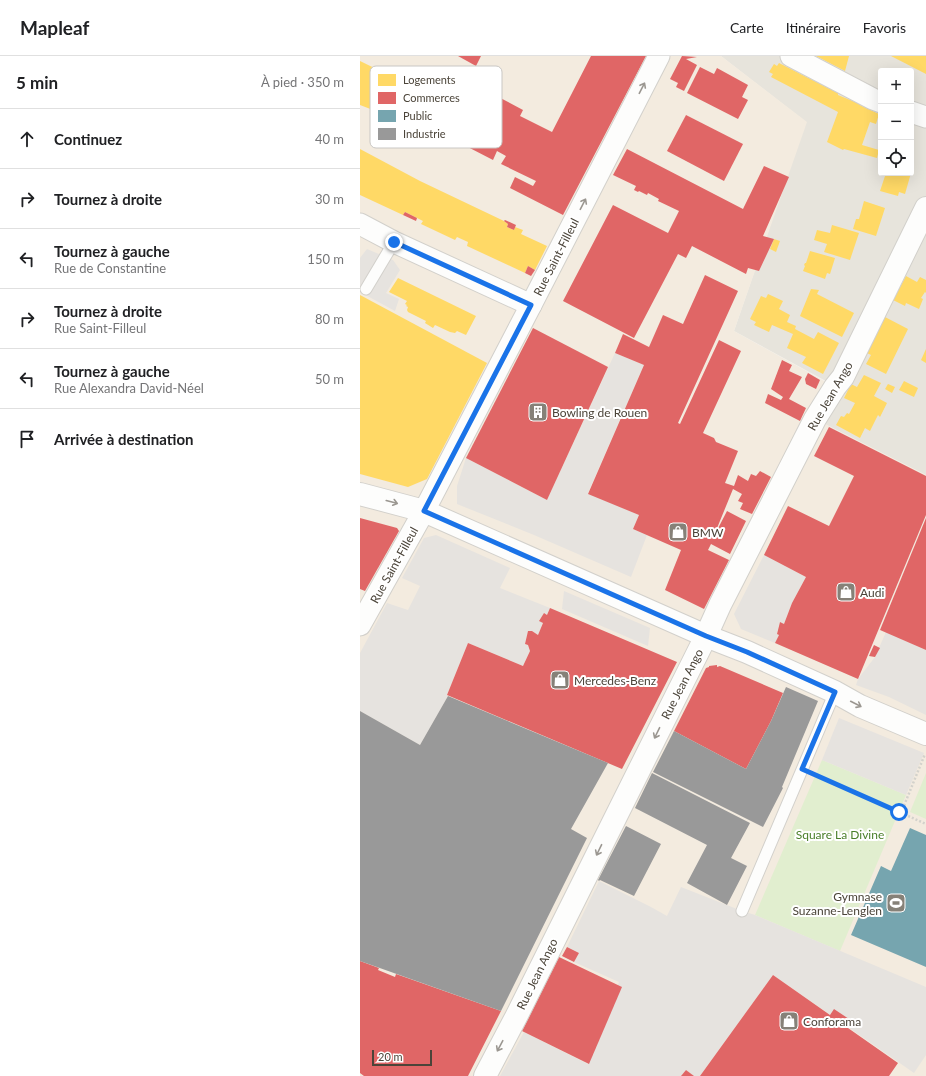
<!DOCTYPE html>
<html lang="fr">
<head>
<meta charset="utf-8">
<style>
	body { margin:0; font-family:Lato,sans-serif; background:#f2f2f2; color:#202124 }
	.controls { position:absolute; right:12px; top:12px; display:grid; overflow:hidden; border-radius:4px; box-shadow:0 4px 16px #0002 }
	.controls button { width:36px; height:36px; display:grid; place-items:center; padding:0; border:0; border-bottom:1px solid #e0e0e0; background:#fff; color:#202124; font:20px sans-serif }
	.scale { position:absolute; left:12px; bottom:10px; width:60px; box-sizing:border-box; padding-left:4px; border:2px solid #4b4439; border-top:0; font-size:11px; line-height:14px; white-space:nowrap; color:#4b4439; -webkit-text-stroke:3px #fff; paint-order:stroke }
	.stop { position:absolute; width:12px; height:12px; margin:-9px; border:3px solid #1a73e8; border-radius:50%; background:#fff }
	.stop.end { background:#1a73e8; border-color:#fff; box-shadow:0 1px 4px #0008 }
	.list { margin:0; padding:0; list-style:none }
	h2 { display:flex; justify-content:space-between; align-items:center; height:52px; margin:0; padding:0 16px; font-size:17px }
	h2 small { font-size:13px; font-weight:400; color:#757577 }
	.list li { display:grid; grid-template-columns:26px 1fr auto; gap:12px; align-items:center; box-sizing:border-box; height:60px; padding:0 16px; border-top:1px solid #e0e0e0 }
	.list b { display:block; font-size:15px; white-space:nowrap }
	.list p { margin:0; font-size:13px; white-space:nowrap; color:#757577 }
	.list em { font-size:13px; font-style:normal; color:#757577 }
	.icon { flex:none; width:22px; height:22px; fill:none; stroke:currentColor; stroke-width:2; stroke-linecap:round; stroke-linejoin:round }
	.map { position:relative; flex:none; width:566px; height:1020px; overflow:hidden }
	header { display:flex; align-items:center; gap:24px; box-sizing:border-box; height:56px; padding:0 20px; background:#fff; border-bottom:1px solid #e0e0e0 }
	header strong { font-size:19px }
	nav { display:flex; gap:22px; margin-inline-start:auto; font-size:14px }
	main { display:flex }
	aside { flex:1; background:#fff }
	.map>svg:first-child { display:block }
	.residential { fill:#e7e4dc; fill-rule:evenodd }
	.commercial { fill:#f3ebdf }
	.green { fill:#e1eecf }
	.parking { fill:#e6e3df }
	.homes { fill:#ffd966 }
	.shops { fill:#e06666 }
	.public { fill:#76a5af }
	.industry { fill:#999 }
	.lines { fill:none; stroke-linecap:round; stroke-linejoin:round }
	.service-casing { stroke:#d2d0cb; stroke-width:13 }
	.minor-casing { stroke:#d2d0cb; stroke-width:23 }
	.tertiary-casing { stroke:#d2d0cb; stroke-width:24 }
	.path { stroke:#d3d2cc; stroke-width:2.5; stroke-dasharray:2 2; stroke-linecap:butt }
	.service { stroke:#fdfdfc; stroke-width:11 }
	.minor { stroke:#fdfdfc; stroke-width:21 }
	.tertiary { stroke:#fdfdfc; stroke-width:22 }
	.oneway { stroke:#9b9791 }
	.route { stroke:#1a73e8; stroke-width:5 }
	.labels { text-anchor:middle; dominant-baseline:central; stroke-width:4; stroke-linejoin:round; paint-order:stroke }
	.street-label { font-size:12px; fill:#4b4439; stroke:#fff }
	.poi-label { font-size:12px; fill:#4b4439; stroke:#fff; text-anchor:start }
	.park-label { font-size:12px; fill:#4a7f2a; stroke:#fff }
	.key { fill:#fff; stroke:#c9c7c4; stroke-width:1 }
	.key-label { font-size:11px; fill:#4b4439 }
</style>
</head>
<body>
<header>
<strong>Mapleaf</strong>
<nav><a>Carte</a><a>Itinéraire</a><a>Favoris</a></nav>
</header>
<main>
<aside>
<h2>5 min<small>À pied · 350 m</small></h2>
<ul class="list">
<li><svg class="icon" aria-label="ahead" viewBox="0 0 24 24"><path d="M12 20V5M6 11l6-6 6 6"/></svg><div><b>Continuez</b></div><em>40 m</em></li>
<li><svg class="icon" aria-label="right" viewBox="0 0 24 24"><path d="M7 20v-9h11M14 6l5 5-5 5"/></svg><div><b>Tournez à droite</b></div><em>30 m</em></li>
<li><svg class="icon" aria-label="left" viewBox="0 0 24 24"><path d="M17 20v-9H6M10 6l-5 5 5 5"/></svg><div><b>Tournez à gauche</b><p>Rue de Constantine</p></div><em>150 m</em></li>
<li><svg class="icon" aria-label="right" viewBox="0 0 24 24"><path d="M7 20v-9h11M14 6l5 5-5 5"/></svg><div><b>Tournez à droite</b><p>Rue Saint-Filleul</p></div><em>80 m</em></li>
<li><svg class="icon" aria-label="left" viewBox="0 0 24 24"><path d="M17 20v-9H6M10 6l-5 5 5 5"/></svg><div><b>Tournez à gauche</b><p>Rue Alexandra David-Néel</p></div><em>50 m</em></li>
<li><svg class="icon" aria-label="arrive" viewBox="0 0 24 24"><path d="M6 21V4h12l-3 4 3 4H6"/></svg><div><b>Arrivée à destination</b></div></li>
</ul>
</aside>
<div class="map">
<svg width="566" height="1020" viewBox="0 0 566 1020">
	<rect width="100%" height="100%" fill="#f4f2ee"/>
	<!-- residential -->
	<path class="residential" d="M 361,0 L 566,0 L 566,419 L 455,363 L 475,330 L 374,275 L 446,66 ZM 521,15 L 551,15 L 551,117 L 521,117 Z"/>
	<!-- commercial -->
	<path class="commercial" d="M 0,0 L 361,0 L 447,66 L 374,275 L 475,331 L 455,363 L 566,419 L 566,1020 L 0,1020 Z"/>
	<!-- green -->
	<g class="green">
		<path d="M 462,704 L 546,739 L 480,895 L 395,859 Z"/>
		<path d="M 566,717 L 566,763 L 550,756 Z"/>
	</g>
	<!-- parking -->
	<g class="parking">
		<path d="M 7,193 L 33,204 L 40,214 L 26,237 L 39,243 L 35,255 L 0,236 L 0,202 Z"/>
		<path d="M 255,297 L 284,309 L 228,437 L 279,459 L 273,473 L 287,479 L 271,521 L 174,479 L 97,448 L 97,430 L 106,402 L 187,444 Z"/>
		<path d="M 76,479 L 150,512 L 140,532 L 190,552 L 187,559 L 184,558 L 179,564 L 183,567 L 178,579 L 172,575 L 168,575 L 165,588 L 168,589 L 170,595 L 163,610 L 108,587 L 87,639 L 88,640 L 60,689 L 0,655 L 0,597 L 27,547 L 48,554 L 60,530 L 42,522 L 64,482 Z"/>
		<path d="M 404,499 L 446,521 L 432,547 L 424,568 L 420,566 L 417,577 L 419,579 L 415,587 L 381,573 L 374,558 Z"/>
		<path d="M 204,535 L 290,572 L 288,590 L 202,553 Z"/>
		<path d="M 526,576 L 566,594 L 566,659 L 529,641 L 496,629 L 498,623 L 515,601 Z"/>
		<path d="M 479,662 L 564,697 L 546,739 L 462,704 Z"/>
		<path d="M 239,825 L 291,851 L 307,860 L 321,831 L 382,855 L 395,859 L 566,931 L 566,999 L 554,1017 L 413,919 L 340,1020 L 334,1020 L 326,1014 L 321,1020 L 140,1020 L 164,976 L 228,1008 L 259,926 L 214,906 L 219,897 L 207,891 Z"/>
	</g>
	<!-- homes -->
	<g class="homes">
		<path d="M 456,0 L 489,0 L 485,15 Z"/>
		<path d="M 531,0 L 566,0 L 566,18 Z"/>
		<path d="M 0,5 L 43,26 L 26,59 L 0,49 Z"/>
		<path d="M 419,7 L 478,37 L 478,39 L 500,48 L 500,49 L 519,58 L 516,68 L 510,66 L 502,89 L 519,94 L 517,102 L 484,93 L 483,94 L 467,86 L 478,56 L 411,21 L 413,18 L 409,16 L 414,8 L 417,10 Z"/>
		<path d="M 0,93 L 60,125 L 144,165 L 148,168 L 147,171 L 154,174 L 155,171 L 163,174 L 161,178 L 187,190 L 175,214 L 168,210 L 165,217 L 107,190 L 108,186 L 97,181 L 95,184 L 61,168 L 63,165 L 45,156 L 43,159 L 0,139 Z"/>
		<path d="M 526,117 L 551,117 L 545,138 L 539,136 L 538,140 L 520,135 Z"/>
		<path d="M 504,145 L 525,152 L 516,180 L 493,173 L 496,163 L 499,163 Z"/>
		<path d="M 472,169 L 499,177 L 490,204 L 464,196 L 467,188 L 454,184 L 457,174 L 470,177 Z"/>
		<path d="M 414,183 L 420,185 L 416,196 L 410,193 Z"/>
		<path d="M 450,195 L 475,202 L 470,218 L 467,217 L 465,223 L 443,215 L 445,210 L 444,209 L 445,207 L 446,207 Z"/>
		<path d="M 546,220 L 557,226 L 560,221 L 566,224 L 566,237 L 565,236 L 561,242 L 563,243 L 559,253 L 546,247 L 545,250 L 533,244 Z"/>
		<path d="M 38,222 L 116,260 L 106,279 L 97,275 L 95,277 L 90,276 L 75,269 L 73,272 L 65,267 L 66,265 L 48,256 L 47,254 L 48,251 L 46,250 L 47,249 L 45,248 L 47,245 L 29,236 Z"/>
		<path d="M 451,233 L 459,234 L 457,238 L 494,257 L 482,281 L 440,260 Z"/>
		<path d="M 408,238 L 423,245 L 419,253 L 430,259 L 427,266 L 436,270 L 435,273 L 454,283 L 458,276 L 479,287 L 463,318 L 442,307 L 446,301 L 427,292 L 433,278 L 412,269 L 409,276 L 394,269 L 396,266 L 390,263 L 401,240 L 406,242 Z"/>
		<path d="M 0,239 L 127,307 L 67,423 L 48,431 L 0,418 Z"/>
		<path d="M 525,261 L 548,273 L 526,318 L 506,308 L 511,299 L 507,297 Z"/>
		<path d="M 566,293 L 566,307 L 561,304 Z"/>
		<path d="M 504,319 L 521,327 L 514,340 L 527,347 L 520,361 L 518,359 L 510,375 L 505,372 L 500,382 L 476,369 L 481,360 L 484,361 L 487,357 L 489,358 L 495,347 L 484,342 L 491,328 L 497,331 Z"/>
		<path d="M 544,325 L 558,332 L 554,341 L 539,334 Z"/>
		<path d="M 528,328 L 535,331 L 532,337 L 525,333 Z"/>
	</g>
	<!-- shops -->
	<g class="shops">
		<path d="M 98,0 L 121,0 L 116,10 Z"/>
		<path d="M 231,0 L 286,0 L 203,159 L 150,132 L 155,121 L 173,130 L 176,125 L 141,108 L 146,100 L 137,95 L 133,104 L 102,88 L 129,36 L 163,54 L 160,60 L 192,76 Z"/>
		<path d="M 322,0 L 337,1 L 326,3 L 337,9 L 324,35 L 316,31 L 318,27 L 310,23 Z"/>
		<path d="M 340,11 L 354,18 L 357,12 L 388,29 L 382,41 L 388,44 L 378,63 L 327,37 Z"/>
		<path d="M 326,59 L 383,88 L 364,125 L 307,95 Z"/>
		<path d="M 267,93 L 383,153 L 404,110 L 429,121 L 403,180 L 414,183 L 399,215 L 388,212 L 386,218 L 332,190 L 326,202 L 318,198 L 274,282 L 203,245 L 253,149 L 308,177 L 319,155 L 298,145 L 299,143 L 288,137 L 287,139 L 279,135 L 278,136 L 274,134 L 276,130 L 253,119 Z"/>
		<path d="M 45,156 L 57,162 L 56,165 L 43,159 Z"/>
		<path d="M 145,164 L 156,169 L 154,174 L 147,171 L 148,168 L 144,165 Z"/>
		<path d="M 168,210 L 175,214 L 171,220 L 165,217 Z"/>
		<path d="M 345,219 L 378,235 L 318,367 L 320,368 L 359,284 L 381,295 L 343,377 L 354,382 L 356,386 L 378,395 L 365,427 L 374,430 L 378,419 L 388,425 L 391,418 L 396,420 L 400,415 L 411,421 L 392,458 L 380,453 L 383,447 L 378,445 L 382,438 L 373,433 L 353,482 L 367,455 L 386,465 L 370,498 L 351,488 L 348,494 L 369,504 L 344,553 L 305,534 L 321,494 L 273,473 L 279,459 L 228,438 L 284,309 L 255,297 L 263,278 L 289,291 L 303,259 L 323,268 Z"/>
		<path d="M 173,272 L 248,311 L 187,444 L 106,402 Z"/>
		<path d="M 422,304 L 432,309 L 429,315 L 442,321 L 429,343 L 446,352 L 440,365 L 405,347 L 408,338 L 421,344 L 423,341 L 411,333 Z"/>
		<path d="M 448,317 L 460,324 L 456,333 L 446,328 L 445,323 Z"/>
		<path d="M 469,371 L 566,420 L 566,459 L 498,623 L 415,587 L 419,579 L 417,578 L 420,566 L 424,568 L 432,547 L 446,521 L 404,499 L 428,450 L 469,470 L 494,420 L 454,400 Z"/>
		<path d="M 0,462 L 37,472 L 39,475 L 5,535 L 0,533 Z"/>
		<path d="M 566,462 L 566,594 L 520,574 Z"/>
		<path d="M 190,552 L 317,606 L 262,713 L 87,639 L 108,587 L 163,610 L 170,595 L 168,589 L 165,588 L 168,575 L 172,575 L 178,579 L 183,567 L 179,565 L 184,557 L 187,559 Z"/>
		<path d="M 514,589 L 520,592 L 515,601 L 509,600 Z"/>
		<path d="M 357,609 L 357,611 L 360,610 L 423,637 L 411,665 L 386,713 L 314,675 L 346,612 L 349,611 L 349,610 Z"/>
		<path d="M 207,891 L 219,897 L 214,906 L 202,900 Z"/>
		<path d="M 199,901 L 262,931 L 229,1008 L 162,975 Z"/>
		<path d="M 0,905 L 19,912 L 18,914 L 35,921 L 36,918 L 141,955 L 108,1020 L 4,1020 L 0,1017 Z"/>
		<path d="M 413,919 L 470,959 L 474,953 L 492,965 L 488,972 L 538,1007 L 529,1020 L 340,1020 Z"/>
		<path d="M 326,1014 L 334,1020 L 321,1020 Z"/>
	</g>
	<!-- public -->
	<path class="public" d="M 550,772 L 566,779 L 566,911 L 491,879 L 521,810 L 531,815 Z"/>
	<!-- industry -->
	<g class="industry">
		<path d="M 426,631 L 458,645 L 422,731 L 423,732 L 403,771 L 293,716 L 314,675 L 386,713 L 411,665 Z"/>
		<path d="M 88,640 L 248,707 L 211,773 L 227,782 L 141,955 L 0,905 L 0,655 L 60,689 Z"/>
		<path d="M 292,717 L 390,767 L 371,802 L 387,810 L 367,849 L 327,827 L 347,789 L 275,752 Z"/>
		<path d="M 266,770 L 301,788 L 274,840 L 240,824 L 239,825 L 238,824 Z"/>
	</g>
	<g class="lines">
		<!-- service casing -->
		<g class="service-casing">
			<g id="service">
				<path d="M 6,233 L 34,186"/>
				<path d="M 382,855 L 475,636"/>
			</g>
		</g>
		<!-- minor casing -->
		<g class="minor-casing">
			<g id="minor">
				<path d="M 431,0 L 513,43 L 521,46"/>
				<path d="M 551,56 L 566,61"/>
				<path d="M 0,168 L 34,186 L 171,249"/>
				<path d="M 0,569 L 64,455 L 171,249 L 299,0"/>
			</g>
		</g>
		<!-- tertiary casing -->
		<g class="tertiary-casing">
			<g id="tertiary">
				<path d="M 0,438 L 64,455 L 346,580 L 387,596 L 475,636 L 500,650 L 566,678"/>
				<path d="M 125,1020 L 156,961 L 346,580 L 360,549 L 455,363 L 475,331 L 483,321 L 566,152"/>
			</g>
		</g>
		<!-- path -->
		<g class="path">
			<path d="M 457,719 L 566,768"/>
			<path d="M 541,757 L 565,698"/>
		</g>
		<!-- service -->
		<use href="#service" class="service"/>
		<!-- minor -->
		<use href="#minor" class="minor"/>
		<!-- tertiary -->
		<use href="#tertiary" class="tertiary"/>
	</g>
	<!-- one-way arrows -->
	<defs><path id="oneway-shaft" d="M-6 0H5M1.5-3L5.5 0L1.5 3" fill="none" stroke-width="1.6" stroke-linecap="round" stroke-linejoin="round"/></defs>
	<g class="oneway">
		<use href="#oneway-shaft" transform="translate(282 32) rotate(-63)"/>
		<use href="#oneway-shaft" transform="translate(223 148) rotate(-63)"/>
		<use href="#oneway-shaft" transform="translate(32 446) rotate(15)"/>
		<use href="#oneway-shaft" transform="translate(496 648) rotate(27)"/>
		<use href="#oneway-shaft" transform="translate(297 677) rotate(116)"/>
		<use href="#oneway-shaft" transform="translate(239 794) rotate(116)"/>
		<use href="#oneway-shaft" transform="translate(140 990) rotate(118)"/>
	</g>
	<g class="lines">
		<!-- route -->
		<path class="route" d="M 34,186 L 171,249 L 64,455 L 346,580 L 387,596 L 475,636 L 442,713 L 539,756"/>
	</g>
	<!-- icons -->
	<defs>
		<g id="building-square" transform="scale(1)"><rect x="-9" y="-9" width="18" height="18" rx="4" fill="#868178" stroke="#fff"/><path d="M-4-6H4V6H1V3H-1V6H-4ZM-2.5-4.3h1.7v1.8h-1.7ZM.8-4.3h1.7v1.8H.8ZM-2.5-1h1.7V.8h-1.7ZM.8-1h1.7V.8H.8Z" fill="#fff"/></g>
		<g id="shop-square" transform="scale(1)"><rect x="-9" y="-9" width="18" height="18" rx="4" fill="#868178" stroke="#fff"/><path d="M-5-2.5h2.3a2.7 3.5 0 0 1 5.4 0H5L5.5 6h-11ZM-1.5-2.5h3a1.5 2.3 0 0 0-3 0Z" fill="#fff"/></g>
		<g id="stadium-square" transform="scale(1)"><rect x="-9" y="-9" width="18" height="18" rx="4" fill="#868178" stroke="#fff"/><path d="M0-5a6.5 5 0 1 0 0 10a6.5 5 0 1 0 0-10ZM-3.5-1.8h7v3.6h-7Z" fill="#fff"/></g>
	</defs>
	<g fill-rule="evenodd">
		<use href="#building-square" x="178" y="356"/>
		<use href="#shop-square" x="318" y="476"/>
		<use href="#shop-square" x="486" y="536"/>
		<use href="#shop-square" x="200" y="624"/>
		<use href="#stadium-square" x="536" y="847"/>
		<use href="#shop-square" x="429" y="965"/>
	</g>
	<g class="labels">
		<!-- street labels -->
		<g class="street-label">
			<text transform="translate(196 201) rotate(-63)">Rue Saint-Filleul</text>
			<text transform="translate(470 340) rotate(-60)">Rue Jean Ango</text>
			<text transform="translate(34 509) rotate(-61)">Rue Saint-Filleul</text>
			<text transform="translate(322 628) rotate(-63)">Rue Jean Ango</text>
			<text transform="translate(177 918) rotate(-64)">Rue Jean Ango</text>
		</g>
		<!-- poi labels -->
		<g class="poi-label">
			<text x="192" y="356">Bowling de Rouen</text>
			<text x="332" y="476">BMW</text>
			<text x="500" y="536">Audi</text>
			<text x="214" y="624">Mercedes-Benz</text>
			<text x="522" y="840" text-anchor="end">Gymnase<tspan x="522" dy="14">Suzanne-Lenglen</tspan></text>
			<text x="443" y="965">Conforama</text>
		</g>
		<!-- park labels -->
		<g class="park-label">
			<text x="480" y="778">Square La Divine</text>
		</g>
	</g>
	<!-- legend -->
	<rect x="10" y="10" width="132" height="82" rx="6" class="key"/>
	<rect x="18" y="18" width="18" height="12" fill="#ffd966"/>
	<rect x="18" y="36" width="18" height="12" fill="#e06666"/>
	<rect x="18" y="54" width="18" height="12" fill="#76a5af"/>
	<rect x="18" y="72" width="18" height="12" fill="#999"/>
	<g class="key-label">
		<text x="43" y="28">Logements</text>
		<text x="43" y="46">Commerces</text>
		<text x="43" y="64">Public</text>
		<text x="43" y="82">Industrie</text>
	</g>
</svg>
<div class="controls">
<button>+</button>
<button>−</button>
<button><svg class="icon" aria-label="locate" viewBox="0 0 24 24"><circle cx="12" cy="12" r="6"/><path d="M12 2v4M12 18v4M2 12h4M18 12h4"/></svg></button>
</div>
<div class="scale">20 m</div>
<div class="stop" style="left:539px;top:756px"></div>
<div class="stop end" style="left:34px;top:186px"></div>
</div>
</main>
</body>
</html>
